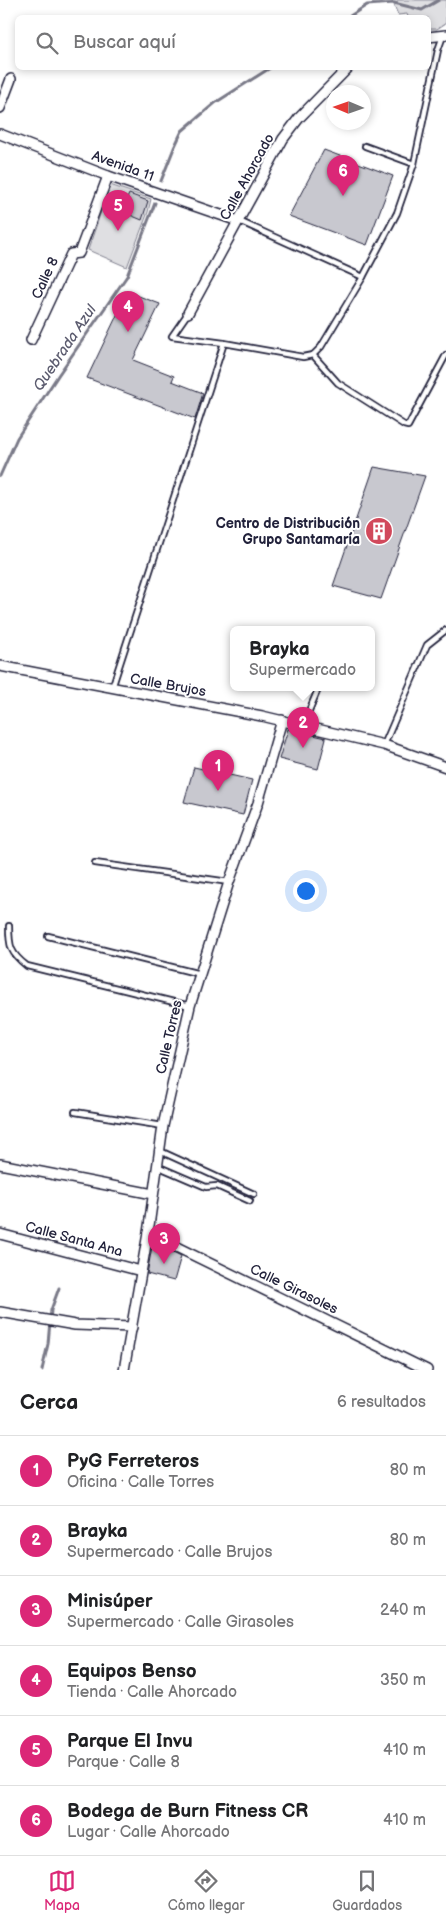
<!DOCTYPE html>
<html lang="es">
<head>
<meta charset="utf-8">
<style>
	body { margin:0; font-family:"Balsamiq Sans",sans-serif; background:#f2f2f2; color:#202124 }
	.compass { position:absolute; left:326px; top:85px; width:45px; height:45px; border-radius:50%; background:#fff; box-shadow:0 2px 8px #0003; rotate:272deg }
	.you { position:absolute; left:305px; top:890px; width:18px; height:18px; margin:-12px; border:4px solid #fff; border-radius:50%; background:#1a73e8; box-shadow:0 0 0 8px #1a73e833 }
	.badge { display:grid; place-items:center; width:32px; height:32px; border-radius:50%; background:#db2777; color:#fff; font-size:16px; font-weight:700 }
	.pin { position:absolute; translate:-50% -41px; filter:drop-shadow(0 1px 2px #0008) }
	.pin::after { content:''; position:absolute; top:26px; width:18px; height:15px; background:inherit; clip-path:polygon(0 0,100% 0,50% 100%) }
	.popup { position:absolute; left:230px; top:626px; width:145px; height:65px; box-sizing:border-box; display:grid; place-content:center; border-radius:8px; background:#fff; filter:drop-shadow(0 1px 4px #0005); font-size:16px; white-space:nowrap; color:#757577 }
	.popup b { font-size:19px; color:#202124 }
	.popup::after { content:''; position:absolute; left:50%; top:100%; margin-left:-10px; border:10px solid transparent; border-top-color:#fff }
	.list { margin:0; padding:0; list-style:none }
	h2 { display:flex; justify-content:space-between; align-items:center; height:65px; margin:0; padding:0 20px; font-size:21px }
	h2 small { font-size:16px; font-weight:400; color:#757577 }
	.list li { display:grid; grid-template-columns:32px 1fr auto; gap:15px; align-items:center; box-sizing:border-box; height:70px; padding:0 20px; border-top:1px solid #e0e0e0 }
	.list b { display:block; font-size:19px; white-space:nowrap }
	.list p { margin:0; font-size:16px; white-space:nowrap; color:#757577 }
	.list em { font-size:16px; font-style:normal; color:#757577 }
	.icon { flex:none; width:28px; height:28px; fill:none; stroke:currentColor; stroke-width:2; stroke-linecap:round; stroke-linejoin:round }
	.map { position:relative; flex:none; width:446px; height:1370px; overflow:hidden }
	.search { position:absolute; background:#fff; box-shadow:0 2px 8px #0003; left:15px; right:15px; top:15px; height:55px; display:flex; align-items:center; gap:12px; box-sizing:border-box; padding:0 18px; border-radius:8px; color:#757577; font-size:19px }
	.sheet { height:485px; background:#fff }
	nav { display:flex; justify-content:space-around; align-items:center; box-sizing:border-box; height:70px; border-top:1px solid #e0e0e0; background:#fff; font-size:14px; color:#757577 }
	nav a { display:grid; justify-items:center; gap:2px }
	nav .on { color:#db2777 }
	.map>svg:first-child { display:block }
	.green { fill:#dfdfe2; stroke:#80808e }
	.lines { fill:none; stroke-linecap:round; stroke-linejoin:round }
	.stream { stroke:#7a7a88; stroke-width:3 }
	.building { fill:#c8c8cf; stroke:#22223b }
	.lane-casing { stroke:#22223b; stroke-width:8 }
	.street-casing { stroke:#22223b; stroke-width:12 }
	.lane { stroke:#fff; stroke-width:4.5 }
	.street { stroke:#fff; stroke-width:9 }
	.labels { text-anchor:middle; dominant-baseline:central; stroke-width:4; stroke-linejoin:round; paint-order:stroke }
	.street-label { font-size:14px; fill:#22223b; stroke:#fff }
	.poi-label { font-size:14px; font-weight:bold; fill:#22223b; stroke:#fff; text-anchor:end }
	.water-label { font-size:15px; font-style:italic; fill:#5c5c6f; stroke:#fff }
</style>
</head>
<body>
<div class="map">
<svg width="446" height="1370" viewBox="0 0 446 1370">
	<rect width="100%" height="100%" fill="#fff"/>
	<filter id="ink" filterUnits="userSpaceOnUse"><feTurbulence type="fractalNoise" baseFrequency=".02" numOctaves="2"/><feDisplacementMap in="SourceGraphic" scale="10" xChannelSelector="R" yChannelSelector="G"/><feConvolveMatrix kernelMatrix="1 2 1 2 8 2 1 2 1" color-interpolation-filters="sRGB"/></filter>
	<g filter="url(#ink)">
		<!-- green -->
		<g class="green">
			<path d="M 392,0 L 446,0 L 446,23 L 437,29 L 429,29 L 428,18 L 408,17 L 407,14 L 398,15 Z"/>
			<path d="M 110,185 L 151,199 L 148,212 L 127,267 L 88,250 Z"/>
		</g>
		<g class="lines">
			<!-- stream -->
			<g class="stream">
				<path d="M 347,18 L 367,5 L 394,3 L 422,10 L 439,0"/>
				<path d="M 161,181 L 174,148 L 182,131 L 215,103 L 270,68"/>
				<path d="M 0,476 L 17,438 L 59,374 L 127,276 L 155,203"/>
				<path d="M 42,1370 L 48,1344 L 51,1310 L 59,1288"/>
			</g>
		</g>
		<!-- building -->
		<g class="building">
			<path d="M 324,150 L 393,176 L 367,245 L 289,216 Z"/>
			<path d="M 129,194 L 148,201 L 142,220 L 130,215 L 132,211 L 123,208 Z"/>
			<path d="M 128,292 L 160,304 L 133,360 L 174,376 L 172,381 L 203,393 L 195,419 L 87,378 Z"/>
			<path d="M 374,467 L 425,476 L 381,599 L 333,586 Z"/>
			<path d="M 288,729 L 326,738 L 318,769 L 279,759 Z"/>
			<path d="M 194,767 L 252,780 L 243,815 L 184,802 Z"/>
			<path d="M 152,1247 L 171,1251 L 181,1256 L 174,1281 L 147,1274 Z"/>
		</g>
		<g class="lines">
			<!-- lane casing -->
			<g class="lane-casing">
				<g id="lane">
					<path d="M 365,146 L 414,164"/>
					<path d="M 239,221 L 363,277"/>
					<path d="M 188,313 L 172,336 L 224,343 L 303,357 L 313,355 L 321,347 L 363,277 L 397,213 L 414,164 L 438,50 L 443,36"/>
					<path d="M 313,355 L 338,383 L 404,425 L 408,426 L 446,355"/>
					<path d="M 112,688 L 224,343"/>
					<path d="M 303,725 L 319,687"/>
					<path d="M 384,745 L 427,645 L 446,630"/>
					<path d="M 95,863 L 229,882"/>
					<path d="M 9,926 C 9,946 10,953 27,966 L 190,1006"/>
					<path d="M 48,936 L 200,974"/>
					<path d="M 75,1112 L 163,1126"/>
					<path d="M 160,1151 L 254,1194"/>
					<path d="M 157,1166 L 206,1187 L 217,1186 L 250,1201"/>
				</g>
			</g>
			<!-- street casing -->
			<g class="street-casing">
				<g id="street">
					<path d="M 428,37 L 446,35"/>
					<path d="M 0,108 L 11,79"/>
					<path d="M 0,134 L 108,176 L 238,221"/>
					<path d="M 188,313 L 283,139 L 299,118 L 348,68"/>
					<path d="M 31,340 L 71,254 L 79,253 L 108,176"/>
					<path d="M 0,666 L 262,716 L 384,745 L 446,767"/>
					<path d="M 0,1164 L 153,1194"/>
					<path d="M 148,1233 L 427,1370"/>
					<path d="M 0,1234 L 141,1271"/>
					<path d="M 0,1312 L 75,1325 L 132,1327"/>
					<path d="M 124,1370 L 148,1233 L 163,1126 L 190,1006 L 229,882 L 258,803 L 282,720"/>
				</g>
			</g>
			<!-- lane -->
			<use href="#lane" class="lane"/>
			<!-- street -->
			<use href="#street" class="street"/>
		</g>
	</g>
	<!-- icons -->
	<defs>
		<g id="building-disc" transform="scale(1.4375)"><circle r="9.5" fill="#d1495b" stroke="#fff"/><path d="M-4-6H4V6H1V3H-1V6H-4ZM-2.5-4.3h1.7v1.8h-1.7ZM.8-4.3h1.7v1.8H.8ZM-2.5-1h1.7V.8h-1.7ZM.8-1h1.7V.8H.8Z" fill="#fff"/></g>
	</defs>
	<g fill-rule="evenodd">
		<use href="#building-disc" x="379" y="531"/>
	</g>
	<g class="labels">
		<!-- street labels -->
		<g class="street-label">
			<text transform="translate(123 166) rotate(20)">Avenida 11</text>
			<text transform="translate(247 177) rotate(-61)">Calle Ahorcado</text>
			<text transform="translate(45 278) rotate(-65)">Calle 8</text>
			<text transform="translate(168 685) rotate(10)">Calle Brujos</text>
			<text transform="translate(169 1037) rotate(-77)">Calle Torres</text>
			<text transform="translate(74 1239) rotate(15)">Calle Santa Ana</text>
			<text transform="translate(294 1289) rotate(26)">Calle Girasoles</text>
		</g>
		<!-- poi labels -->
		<g class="poi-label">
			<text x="360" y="523">Centro de Distribución<tspan x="360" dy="16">Grupo Santamaría</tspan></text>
		</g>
		<!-- water labels -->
		<g class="water-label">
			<text transform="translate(65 348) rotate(-56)">Quebrada Azul</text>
		</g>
	</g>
</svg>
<svg class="compass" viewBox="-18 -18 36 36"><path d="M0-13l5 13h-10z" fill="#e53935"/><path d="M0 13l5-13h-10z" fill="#757577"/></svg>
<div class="you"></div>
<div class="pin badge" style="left:218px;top:791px">1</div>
<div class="pin badge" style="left:303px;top:748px">2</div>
<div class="popup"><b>Brayka</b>Supermercado</div>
<div class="pin badge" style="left:164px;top:1264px">3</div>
<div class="pin badge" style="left:128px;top:332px">4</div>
<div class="pin badge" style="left:118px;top:231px">5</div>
<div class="pin badge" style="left:343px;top:196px">6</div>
<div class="search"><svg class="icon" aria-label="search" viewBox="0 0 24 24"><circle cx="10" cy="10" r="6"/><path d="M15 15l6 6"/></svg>Buscar aquí</div>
</div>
<section class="sheet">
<h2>Cerca<small>6 resultados</small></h2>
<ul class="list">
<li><span class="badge">1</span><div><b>PyG Ferreteros</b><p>Oficina · Calle Torres</p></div><em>80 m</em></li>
<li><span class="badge">2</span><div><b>Brayka</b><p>Supermercado · Calle Brujos</p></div><em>80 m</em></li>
<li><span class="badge">3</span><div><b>Minisúper</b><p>Supermercado · Calle Girasoles</p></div><em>240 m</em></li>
<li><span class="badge">4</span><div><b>Equipos Benso</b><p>Tienda · Calle Ahorcado</p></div><em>350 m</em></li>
<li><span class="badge">5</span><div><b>Parque El Invu</b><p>Parque · Calle 8</p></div><em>410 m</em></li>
<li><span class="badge">6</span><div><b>Bodega de Burn Fitness CR</b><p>Lugar · Calle Ahorcado</p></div><em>410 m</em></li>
</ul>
</section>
<nav>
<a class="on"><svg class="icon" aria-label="map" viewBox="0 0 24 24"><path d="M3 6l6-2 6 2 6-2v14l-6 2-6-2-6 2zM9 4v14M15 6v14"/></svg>Mapa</a>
<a><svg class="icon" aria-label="directions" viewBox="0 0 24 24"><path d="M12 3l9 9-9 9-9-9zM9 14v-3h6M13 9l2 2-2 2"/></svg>Cómo llegar</a>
<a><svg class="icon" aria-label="saved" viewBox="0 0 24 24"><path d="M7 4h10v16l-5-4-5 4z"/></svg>Guardados</a>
</nav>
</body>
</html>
